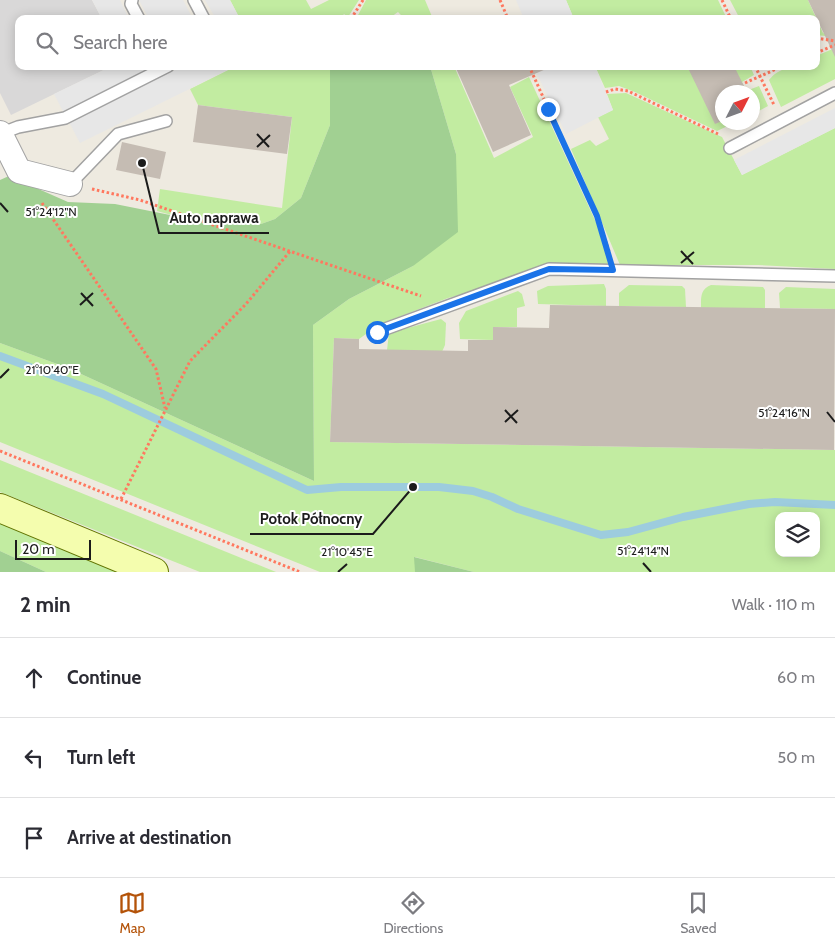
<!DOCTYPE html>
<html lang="en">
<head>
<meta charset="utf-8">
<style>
	body { margin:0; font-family:Cabin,sans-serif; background:#f7f7f7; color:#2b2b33 }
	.controls { position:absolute; right:15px; bottom:15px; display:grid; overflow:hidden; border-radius:10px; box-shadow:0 2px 12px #0003 }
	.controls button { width:45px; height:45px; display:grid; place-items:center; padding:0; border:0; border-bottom:1px solid #e1e1e2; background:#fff; color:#2b2b33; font:25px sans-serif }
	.compass { position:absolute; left:715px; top:85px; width:45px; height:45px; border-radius:50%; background:#fff; box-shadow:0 2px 12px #0003; rotate:48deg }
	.scale { position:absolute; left:15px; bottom:12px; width:76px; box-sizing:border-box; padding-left:5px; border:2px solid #1b1b1b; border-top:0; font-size:14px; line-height:18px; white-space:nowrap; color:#1b1b1b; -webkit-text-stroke:4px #fff; paint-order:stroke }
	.stop { position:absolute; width:15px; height:15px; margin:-11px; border:4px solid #1a73e8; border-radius:50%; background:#fff }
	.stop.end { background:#1a73e8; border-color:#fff; box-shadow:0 1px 5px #0008 }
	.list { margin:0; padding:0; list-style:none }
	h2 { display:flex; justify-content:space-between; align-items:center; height:65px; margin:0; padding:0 20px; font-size:21px }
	h2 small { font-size:16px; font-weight:400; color:#7c7c81 }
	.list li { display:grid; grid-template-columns:32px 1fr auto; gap:15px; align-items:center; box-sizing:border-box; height:80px; padding:0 20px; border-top:1px solid #e1e1e2 }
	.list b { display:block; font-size:19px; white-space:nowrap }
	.list em { font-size:16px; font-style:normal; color:#7c7c81 }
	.icon { flex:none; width:28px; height:28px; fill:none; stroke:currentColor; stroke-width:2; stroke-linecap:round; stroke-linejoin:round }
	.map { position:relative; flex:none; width:835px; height:572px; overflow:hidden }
	.search { position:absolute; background:#fff; box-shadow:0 2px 12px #0003; left:15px; right:15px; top:15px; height:55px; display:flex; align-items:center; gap:12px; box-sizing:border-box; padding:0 18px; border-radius:10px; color:#7c7c81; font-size:19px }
	.sheet { height:305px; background:#fff }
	nav { display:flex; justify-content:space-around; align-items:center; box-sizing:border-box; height:70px; border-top:1px solid #e1e1e2; background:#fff; font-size:14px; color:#7c7c81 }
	nav a { display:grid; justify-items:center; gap:2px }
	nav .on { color:#b45309 }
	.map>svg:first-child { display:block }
	.residential { fill:#d9d8d8 }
	.grass { fill:#c2eca1; fill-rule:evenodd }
	.forest { fill:#a1d092 }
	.parking { fill:#e7e7e7 }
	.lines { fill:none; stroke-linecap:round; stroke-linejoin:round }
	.stream { stroke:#9dccde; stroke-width:8 }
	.building { fill:#c5bcb3 }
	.lane-casing { stroke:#a2a2a2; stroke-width:14 }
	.street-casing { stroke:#a2a2a2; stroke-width:26 }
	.secondary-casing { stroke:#617400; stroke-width:30 }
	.path { stroke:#ff785f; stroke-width:3; stroke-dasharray:2.5 2.5; stroke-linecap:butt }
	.lane { stroke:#fff; stroke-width:11 }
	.street { stroke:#fff; stroke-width:24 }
	.secondary { stroke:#f4fdae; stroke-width:28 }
	.route { stroke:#1a73e8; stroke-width:6 }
	.ticks { fill:none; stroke:#1b1b1b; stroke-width:2 }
	.ticks-label { font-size:12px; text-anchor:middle; fill:#1b1b1b; stroke:#fff; stroke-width:4; stroke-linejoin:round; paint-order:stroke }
	.leader { fill:none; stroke:#1b1b1b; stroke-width:2 }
	.callout-dot { fill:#1b1b1b; stroke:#fff; stroke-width:2 }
	.callout-label { font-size:15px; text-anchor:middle; font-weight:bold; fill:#1b1b1b; stroke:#fff; stroke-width:4; stroke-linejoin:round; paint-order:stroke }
</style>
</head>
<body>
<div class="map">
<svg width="835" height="572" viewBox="0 0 835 572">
	<rect width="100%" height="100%" fill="#eeeae0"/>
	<!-- residential -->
	<path class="residential" d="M 0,0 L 92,0 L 102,19 L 19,19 L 19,66 L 112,66 L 11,115 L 0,93 Z"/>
	<!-- grass -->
	<g class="grass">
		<path d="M 230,0 L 306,0 L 311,9 L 329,0 L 359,0 L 348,17 L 344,14 L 340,19 L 240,19 Z"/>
		<path d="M 366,0 L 425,0 L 433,19 L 405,19 L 398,12 L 388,19 L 356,19 Z"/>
		<path d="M 566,0 L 718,0 L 727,19 L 574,19 Z"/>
		<path d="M 730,0 L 808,0 L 823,33 L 835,37 L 816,35 L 816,19 L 740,19 Z"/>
		<path d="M 835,48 L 835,79 L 781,107 L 769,80 C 781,65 798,66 816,66 L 816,56 Z"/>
		<path d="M 236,66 L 330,66 L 330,125 L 301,198 L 275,219 L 261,224 L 175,216 L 157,211 L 160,189 L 282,208 L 292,117 L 198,105 L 190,89 Z"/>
		<path d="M 430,66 L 454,66 L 494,158 L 533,137 L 510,87 L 529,77 L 600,231 L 611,271 L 545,272 L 448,298 L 380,324 L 359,339 L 334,338 L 330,442 L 835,450 L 835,572 L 474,572 L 415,557 L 415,572 L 320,572 L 0,442 L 0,343 L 68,368 L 314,481 L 313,325 L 349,299 L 413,266 L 456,154 ZM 779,516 L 816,516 L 816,553 L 779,553 Z"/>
		<path d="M 595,66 L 750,66 L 754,75 L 742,82 L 746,91 L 759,86 L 768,106 L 753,114 L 752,92 L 722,92 L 722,122 L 734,123 L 717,131 L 635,92 L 619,86 L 605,88 Z"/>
		<path d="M 626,93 L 722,137 L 742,175 L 835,128 L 835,269 L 758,265 L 620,265 L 571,149 L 590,140 L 596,146 L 609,139 L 598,117 L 613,110 L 607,94 Z"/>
		<path d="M 604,284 L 606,289 L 606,306 L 538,304 L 537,291 L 548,286 Z"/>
		<path d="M 629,285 L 682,286 L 685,289 L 686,307 L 619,306 L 619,293 Z"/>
		<path d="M 711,285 L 763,287 L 765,290 L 765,308 L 701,308 C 701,298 700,289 711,285 Z"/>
		<path d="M 786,287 L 835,289 L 835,309 L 780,308 L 779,293 Z"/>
		<path d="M 518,291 L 522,294 L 525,306 L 517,308 L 517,327 L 493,327 L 493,340 L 460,339 L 459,323 L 466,311 Z"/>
		<path d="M 441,319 L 446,323 L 445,345 L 437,363 L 387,350 L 389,333 Z"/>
		<path d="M 0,460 L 276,572 L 200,572 L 0,492 Z"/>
		<path d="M 0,523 L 120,572 L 46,572 L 0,551 Z"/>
	</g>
	<!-- forest -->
	<g class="forest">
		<path d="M 330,66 L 430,66 L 456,154 L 458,232 L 413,266 L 349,299 L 313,325 L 314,481 L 68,368 L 0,343 L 0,180 L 9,176 L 68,202 L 115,204 L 175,216 L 261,224 L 275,219 L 301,198 L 330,125 Z"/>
		<path d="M 0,551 L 46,572 L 0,572 Z"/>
		<path d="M 414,557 L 474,572 L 415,572 Z"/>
	</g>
	<!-- parking -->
	<g class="parking">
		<path d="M 92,0 L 120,0 L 129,19 L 102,19 Z"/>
		<path d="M 139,0 L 183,0 L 193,19 L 149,19 Z"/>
		<path d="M 205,0 L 230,0 L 240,19 L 216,19 Z"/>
		<path d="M 516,0 L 566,0 L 574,19 L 524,19 Z"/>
		<path d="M 112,66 L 154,66 L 155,69 L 64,113 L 54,94 Z"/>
		<path d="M 183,66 L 236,66 L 80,143 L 69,122 Z"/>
		<path d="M 533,66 L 595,66 L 613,110 L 566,134 Z"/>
		<path d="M 835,108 L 835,128 L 742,175 L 734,160 Z"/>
	</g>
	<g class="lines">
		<!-- stream -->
		<path class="stream" d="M 0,356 L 103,394 L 307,490 L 341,487 L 439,487 L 473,491 L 492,497 L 518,509 L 601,535 L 628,532 L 683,517 L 749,504 L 775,502 L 835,505"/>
	</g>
	<!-- building -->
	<g class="building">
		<path d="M 808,0 L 835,0 L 835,57 Z"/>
		<path d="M 455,66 L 553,66 L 509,85 L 531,135 L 493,152 Z"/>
		<path d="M 687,66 L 734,66 L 747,92 L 722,92 L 722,121 L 715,124 Z"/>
		<path d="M 198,105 L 292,117 L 287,154 L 193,142 Z"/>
		<path d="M 122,142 L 166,152 L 160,179 L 116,170 Z"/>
		<path d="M 550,305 L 835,309 L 834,450 L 330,442 L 334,338 L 359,339 L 359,349 L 468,351 L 468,340 L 493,340 L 493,327 L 549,328 Z"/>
	</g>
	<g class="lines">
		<!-- lane casing -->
		<g class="lane-casing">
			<g id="lane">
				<path d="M 132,0 L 131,4 L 139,19"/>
				<path d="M 194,0 L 204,19"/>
				<path d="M 0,134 L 18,127 L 65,118 L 168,66"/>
				<path d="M 730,148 L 835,93"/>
				<path d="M 70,184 L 118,134 L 166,121"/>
				<path d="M 377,332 L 549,269 L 835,276"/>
			</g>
		</g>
		<!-- street casing -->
		<g class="street-casing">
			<path id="street" d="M 0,133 L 19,171 L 70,184"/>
		</g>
		<!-- secondary casing -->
		<g class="secondary-casing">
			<path id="secondary" d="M 0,508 L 154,572"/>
		</g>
		<!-- path -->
		<g class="path">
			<path d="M 500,0 L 508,19"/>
			<path d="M 722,0 L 731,19"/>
			<path d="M 351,19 L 363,0"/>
			<path d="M 816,38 L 835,41"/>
			<path d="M 816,53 L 835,45"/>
			<path d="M 529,66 L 597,216 L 609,251"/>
			<path d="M 755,66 L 774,105"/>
			<path d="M 745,83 L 783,66"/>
			<path d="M 606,92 L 615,89 L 628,91 L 718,134"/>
			<path d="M 92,189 L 140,200 L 421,296"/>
			<path d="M 42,203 L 156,369 L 165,408"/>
			<path d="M 0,451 L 300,572"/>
			<path d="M 121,499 L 190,361 L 246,304 L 291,250"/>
		</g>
		<!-- lane -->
		<use href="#lane" class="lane"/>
		<!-- street -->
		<use href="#street" class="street"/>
		<!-- secondary -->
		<use href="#secondary" class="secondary"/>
	</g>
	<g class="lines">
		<!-- route -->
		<path class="route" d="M 377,332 L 549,269 L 613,270 L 597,216 L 548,109"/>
	</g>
	<!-- ticks -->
	<path class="ticks" d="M 257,134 L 269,147M 257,147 L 270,135M 0,203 L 8,212M 681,251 L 693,264M 681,263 L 694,252M 81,293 L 93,306M 80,305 L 93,293M 0,378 L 9,369M 505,410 L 517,423M 827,412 L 835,422M 505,422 L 518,410M 643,563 L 651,572M 338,572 L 347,564"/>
	<g class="ticks-label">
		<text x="51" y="216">51°24'12"N</text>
		<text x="52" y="374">21°10'40"E</text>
		<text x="784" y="417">51°24'16"N</text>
		<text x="643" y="555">51°24'14"N</text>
		<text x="347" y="556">21°10'45"E</text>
	</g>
	<!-- callouts -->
	<path class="leader" d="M142 163L159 233H269M413 487L373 534H250"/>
	<g class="callout-dot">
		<circle cx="142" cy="163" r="5"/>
		<circle cx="413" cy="487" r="5"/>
	</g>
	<g class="callout-label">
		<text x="214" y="223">Auto naprawa</text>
		<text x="311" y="524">Potok Północny</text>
	</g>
</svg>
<div class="controls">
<button><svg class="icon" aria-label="layers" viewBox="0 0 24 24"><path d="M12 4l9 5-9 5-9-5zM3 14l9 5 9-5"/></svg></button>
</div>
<svg class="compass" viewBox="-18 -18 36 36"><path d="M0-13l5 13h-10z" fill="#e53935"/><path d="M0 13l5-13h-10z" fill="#7c7c81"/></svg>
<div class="scale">20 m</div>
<div class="stop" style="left:377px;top:332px"></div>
<div class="stop end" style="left:548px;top:109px"></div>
<div class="search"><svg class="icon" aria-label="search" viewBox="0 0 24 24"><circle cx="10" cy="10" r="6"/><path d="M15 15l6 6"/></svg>Search here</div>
</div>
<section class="sheet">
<h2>2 min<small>Walk · 110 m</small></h2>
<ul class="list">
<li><svg class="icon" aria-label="ahead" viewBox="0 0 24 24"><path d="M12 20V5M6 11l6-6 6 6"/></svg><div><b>Continue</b></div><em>60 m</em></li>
<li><svg class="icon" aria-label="left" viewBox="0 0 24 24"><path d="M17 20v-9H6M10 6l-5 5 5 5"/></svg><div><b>Turn left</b></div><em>50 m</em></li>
<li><svg class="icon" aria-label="arrive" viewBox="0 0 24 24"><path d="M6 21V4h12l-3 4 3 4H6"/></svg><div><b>Arrive at destination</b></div></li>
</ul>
</section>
<nav>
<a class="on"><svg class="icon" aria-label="map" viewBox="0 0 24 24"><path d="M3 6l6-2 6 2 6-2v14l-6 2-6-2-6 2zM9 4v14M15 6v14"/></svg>Map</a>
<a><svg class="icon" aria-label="directions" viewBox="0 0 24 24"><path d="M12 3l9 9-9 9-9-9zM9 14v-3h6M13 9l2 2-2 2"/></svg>Directions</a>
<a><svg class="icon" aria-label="saved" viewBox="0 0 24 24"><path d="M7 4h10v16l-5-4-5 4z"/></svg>Saved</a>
</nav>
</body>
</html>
